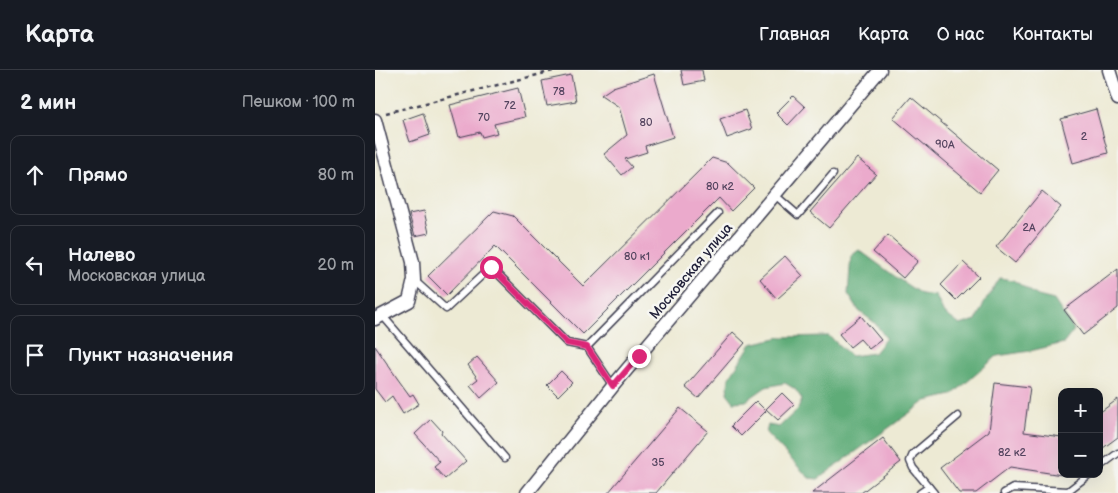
<!DOCTYPE html>
<html lang="ru">
<head>
<meta charset="utf-8">
<style>
	body { margin:0; font-family:"Balsamiq Sans",sans-serif; background:#242831; color:#f1f3f6 }
	.controls { position:absolute; right:15px; bottom:15px; display:grid; overflow:hidden; border-radius:10px; box-shadow:0 5px 20px #0002 }
	.controls button { width:45px; height:45px; display:grid; place-items:center; padding:0; border:0; border-bottom:1px solid #363941; background:#171b24; color:#f1f3f6; font:25px sans-serif }
	.stop { position:absolute; width:15px; height:15px; margin:-11px; border:4px solid #db2777; border-radius:50%; background:#fff }
	.stop.end { background:#db2777; border-color:#fff; box-shadow:0 1px 5px #0008 }
	.list { margin:0; padding:0; list-style:none }
	h2 { display:flex; justify-content:space-between; align-items:center; height:65px; margin:0; padding:0 20px; font-size:21px }
	h2 small { font-size:16px; font-weight:400; color:#9ea1a6 }
	.list li { display:grid; grid-template-columns:32px 1fr auto; gap:15px; align-items:center; box-sizing:border-box; height:80px; margin:0 10px 10px; padding:0 10px; border:1px solid #363941; border-radius:10px }
	.list b { display:block; font-size:19px; white-space:nowrap }
	.list p { margin:0; font-size:16px; white-space:nowrap; color:#9ea1a6 }
	.list em { font-size:16px; font-style:normal; color:#9ea1a6 }
	.icon { flex:none; width:28px; height:28px; fill:none; stroke:currentColor; stroke-width:2; stroke-linecap:round; stroke-linejoin:round }
	.map { position:relative; flex:none; width:743px; height:423px; overflow:hidden }
	header { display:flex; align-items:center; gap:30px; box-sizing:border-box; height:70px; padding:0 25px; background:#171b24; border-bottom:1px solid #363941 }
	header strong { font-size:24px }
	nav { display:flex; gap:28px; margin-inline-start:auto; font-size:18px }
	main { display:flex }
	aside { flex:1; background:#171b24 }
	.map>svg:first-child { display:block }
	.forest { fill:#5fac78; stroke:#40675a }
	.building { fill:#ebaacc }
	.lines { fill:none; stroke-linecap:round; stroke-linejoin:round }
	.service-casing { stroke:#404052; stroke-width:9 }
	.minor-casing { stroke:#404052; stroke-width:15 }
	.path { stroke:#404052; stroke-width:2.5; stroke-dasharray:4 4; stroke-linecap:butt }
	.service { stroke:#fff; stroke-width:6 }
	.minor { stroke:#fff; stroke-width:12 }
	.route { stroke:#db2777; stroke-width:6 }
	.labels { text-anchor:middle; dominant-baseline:central; stroke-width:5; stroke-linejoin:round; paint-order:stroke }
	.number-label { font-size:11px; fill:#54445f }
	.street-label { font-size:14px; fill:#22223b; stroke:#f6f6f2 }
</style>
</head>
<body>
<header>
<strong>Карта</strong>
<nav><a>Главная</a><a>Карта</a><a>О нас</a><a>Контакты</a></nav>
</header>
<main>
<aside>
<h2>2 мин<small>Пешком · 100 m</small></h2>
<ul class="list">
<li><svg class="icon" aria-label="ahead" viewBox="0 0 24 24"><path d="M12 20V5M6 11l6-6 6 6"/></svg><div><b>Прямо</b></div><em>80 m</em></li>
<li><svg class="icon" aria-label="left" viewBox="0 0 24 24"><path d="M17 20v-9H6M10 6l-5 5 5 5"/></svg><div><b>Налево</b><p>Московская улица</p></div><em>20 m</em></li>
<li><svg class="icon" aria-label="arrive" viewBox="0 0 24 24"><path d="M6 21V4h12l-3 4 3 4H6"/></svg><div><b>Пункт назначения</b></div></li>
</ul>
</aside>
<div class="map">
<svg width="743" height="423" viewBox="0 0 743 423">
	<rect width="100%" height="100%" fill="#f6f6f2"/>
	<filter id="ink" filterUnits="userSpaceOnUse"><feTurbulence type="fractalNoise" baseFrequency=".02" numOctaves="2"/><feDisplacementMap in="SourceGraphic" scale="10" xChannelSelector="R" yChannelSelector="G"/><feConvolveMatrix kernelMatrix="1 2 1 2 8 2 1 2 1" color-interpolation-filters="sRGB"/></filter>
	<filter id="wash" filterUnits="userSpaceOnUse"><feTurbulence type="fractalNoise" baseFrequency=".0096" numOctaves="4" result="noise"/><feDisplacementMap in="SourceGraphic" scale="20" xChannelSelector="R" yChannelSelector="G"/><feGaussianBlur stdDeviation="1.12" result="paint"/><feColorMatrix in="noise" values="0 0 0 0 0 0 0 0 0 0 0 0 0 0 0 0 0 1.4 0 .05"/><feComposite in="paint" operator="in"/></filter>
	<g filter="url(#wash)">
		<rect width="100%" height="100%" fill="#edead4"/>
		<!-- forest -->
		<path class="forest" d="M 484,180 L 525,210 L 546,224 L 561,226 L 568,242 L 585,255 L 601,250 L 609,233 L 625,208 L 638,210 L 663,226 L 679,230 L 699,260 L 689,273 L 655,281 L 622,286 L 577,325 L 551,331 L 443,409 L 434,408 L 391,363 L 393,355 L 404,357 L 423,339 L 427,329 L 420,319 L 410,313 L 391,317 L 371,331 L 359,332 L 352,323 L 354,308 L 376,274 L 406,267 L 454,266 L 476,286 L 499,283 L 511,268 L 500,253 L 484,241 L 473,224 L 476,186 Z"/>
		<g id="blocks">
			<!-- building -->
			<g class="building">
				<path d="M 306,0 L 327,0 L 329,11 L 309,15 Z"/>
				<path d="M 279,4 L 298,67 L 270,76 L 272,82 L 250,89 L 257,97 L 247,105 L 229,84 L 252,65 L 244,37 L 226,25 L 238,17 Z"/>
				<path d="M 196,5 L 201,31 L 172,36 L 167,11 Z"/>
				<path d="M 143,18 L 150,47 L 119,54 L 122,63 L 107,67 L 105,62 L 84,67 L 75,35 Z"/>
				<path d="M 418,26 L 430,37 L 413,55 L 401,43 Z"/>
				<path d="M 536,27 L 623,100 L 605,122 L 518,48 Z"/>
				<path d="M 721,39 L 733,83 L 698,93 L 686,49 Z"/>
				<path d="M 370,40 L 377,59 L 352,68 L 345,49 Z"/>
				<path d="M 48,43 L 55,65 L 35,72 L 28,50 Z"/>
				<path d="M 337,88 L 353,93 L 379,118 L 356,141 L 344,128 L 208,264 L 120,176 L 72,225 L 53,206 L 119,141 L 138,146 L 208,216 Z"/>
				<path d="M 482,88 L 501,104 L 454,158 L 435,142 Z"/>
				<path d="M 667,121 L 686,137 L 640,193 L 621,177 Z"/>
				<path d="M 49,141 L 54,163 L 40,166 L 34,144 Z"/>
				<path d="M 513,165 L 543,191 L 528,208 L 498,182 Z"/>
				<path d="M 410,186 L 428,206 L 402,229 L 385,209 Z"/>
				<path d="M 588,192 L 604,207 L 581,230 L 566,215 Z"/>
				<path d="M 743,199 L 743,238 L 708,265 L 689,240 Z"/>
				<path d="M 486,246 L 506,270 L 494,279 L 485,269 L 475,277 L 464,264 Z"/>
				<path d="M 358,262 L 370,273 L 323,328 L 310,317 Z"/>
				<path d="M 0,276 L 22,308 L 35,326 L 38,324 L 44,334 L 28,344 L 17,326 L 10,332 L 0,319 Z"/>
				<path d="M 102,287 L 124,312 L 106,328 L 95,315 L 103,309 L 93,295 Z"/>
				<path d="M 186,301 L 197,312 L 183,326 L 172,315 Z"/>
				<path d="M 620,313 L 655,317 L 649,362 L 687,367 L 687,405 L 635,397 L 601,423 L 584,423 L 565,398 L 614,361 Z"/>
				<path d="M 407,323 L 419,335 L 403,350 L 391,339 Z"/>
				<path d="M 743,329 L 743,367 L 724,381 L 724,343 Z"/>
				<path d="M 381,331 L 391,341 L 366,366 L 356,356 Z"/>
				<path d="M 305,338 L 333,361 L 281,423 L 233,423 Z"/>
				<path d="M 56,349 L 67,361 L 66,363 L 91,391 L 70,409 L 59,397 L 65,392 L 40,364 Z"/>
				<path d="M 508,368 L 526,392 L 486,423 L 437,423 Z"/>
			</g>
		</g>
	</g>
	<g filter="url(#ink)">
		<use href="#blocks" fill-opacity="0" stroke="#404052" stroke-width="1"/>
		<g class="lines">
			<!-- service casing -->
			<g class="service-casing">
				<g id="service">
					<path d="M 400,125 L 423,145 L 458,104"/>
					<path d="M 39,210 L 71,239 L 116,197 L 192,273 L 212,277"/>
					<path d="M 7,245 L 130,388"/>
					<path d="M 238,316 L 212,277 L 343,143"/>
					<path d="M 724,397 L 743,383"/>
					<path d="M 554,417 L 538,398 L 535,391 L 538,384 L 583,346"/>
					<path d="M 545,423 L 554,417 L 559,423"/>
					<path d="M 629,423 L 638,418 L 693,421 L 715,404"/>
				</g>
			</g>
			<!-- minor casing -->
			<g class="minor-casing">
				<g id="minor">
					<path d="M 734,0 L 743,29"/>
					<path d="M 0,50 L 38,192 L 39,210 L 34,231 L 0,249"/>
					<path d="M 152,423 L 238,316 L 505,0"/>
				</g>
			</g>
			<!-- path -->
			<path class="path" d="M 11,43 L 182,0"/>
			<!-- service -->
			<use href="#service" class="service"/>
			<!-- minor -->
			<use href="#minor" class="minor"/>
		</g>
	</g>
	<g class="lines" filter="url(#ink)">
		<!-- route -->
		<path class="route" d="M 116,197 L 192,273 L 212,277 L 238,316 L 264,286"/>
	</g>
	<g class="labels">
		<!-- number labels -->
		<g class="number-label">
			<text x="184" y="21">78</text>
			<text x="135" y="35">72</text>
			<text x="109" y="47">70</text>
			<text x="271" y="52">80</text>
			<text x="709" y="66">2</text>
			<text x="570" y="74">90А</text>
			<text x="345" y="116">80 к2</text>
			<text x="654" y="157">2А</text>
			<text x="262" y="186">80 к1</text>
			<text x="637" y="382">82 к2</text>
			<text x="283" y="392">35</text>
		</g>
		<!-- street labels -->
		<g class="street-label">
			<text transform="translate(316 201) rotate(-50)">Московская улица</text>
		</g>
	</g>
</svg>
<div class="controls">
<button>+</button>
<button>−</button>
</div>
<div class="stop" style="left:116px;top:197px"></div>
<div class="stop end" style="left:264px;top:286px"></div>
</div>
</main>
</body>
</html>
